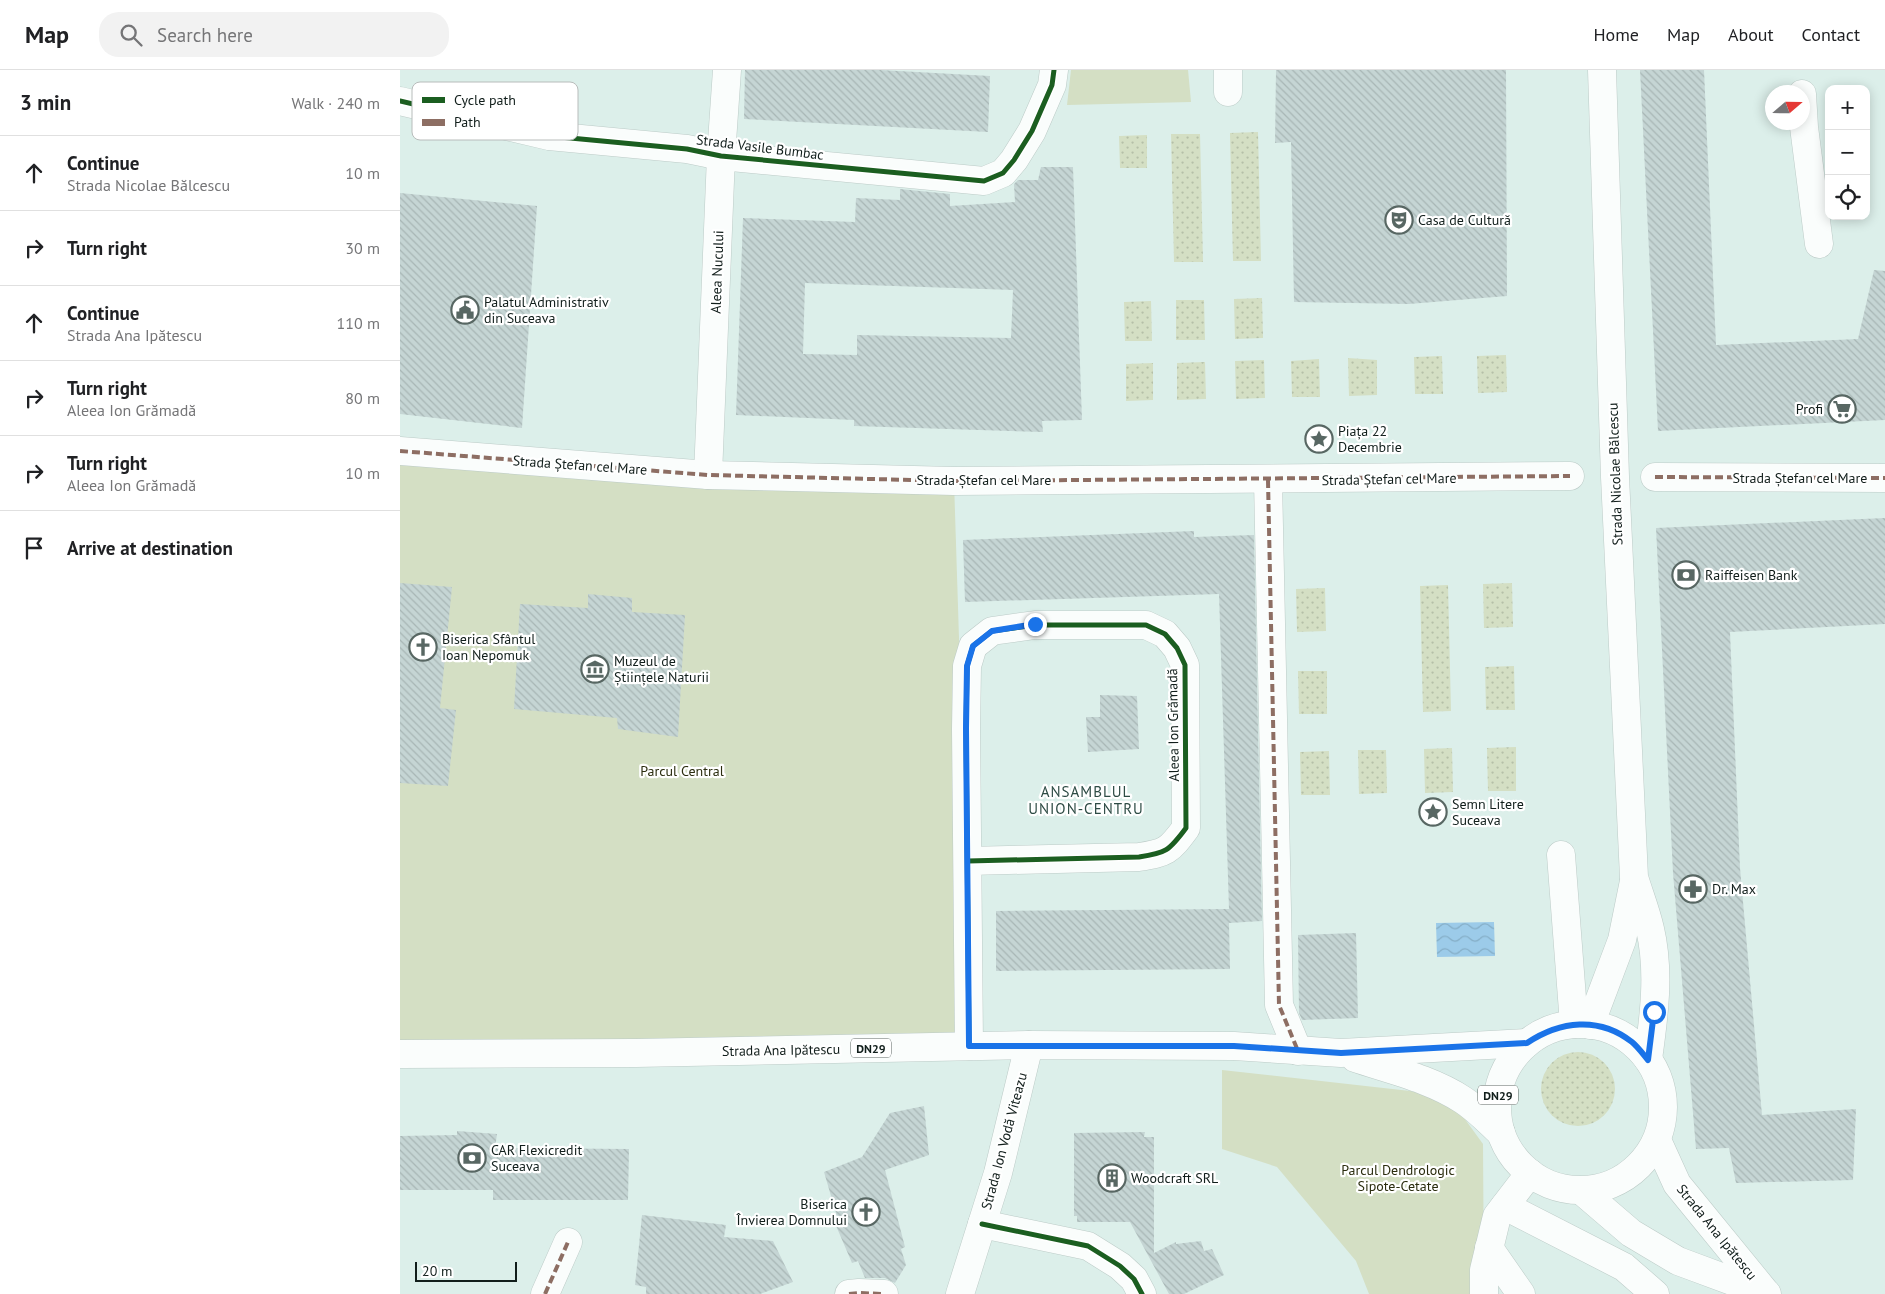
<!DOCTYPE html>
<html lang="en">
<head>
<meta charset="utf-8">
<style>
	body { margin:0; font-family:"PT Sans",sans-serif; background:#f2f2f2; color:#202124 }
	.controls { position:absolute; right:15px; top:15px; display:grid; overflow:hidden; border-radius:10px; box-shadow:0 2px 12px #0003 }
	.controls button { width:45px; height:45px; display:grid; place-items:center; padding:0; border:0; border-bottom:1px solid #e0e0e0; background:#fff; color:#202124; font:25px sans-serif }
	.compass { position:absolute; left:1365px; top:15px; width:45px; height:45px; border-radius:50%; background:#fff; box-shadow:0 2px 12px #0003; rotate:70deg }
	.scale { position:absolute; left:15px; bottom:12px; width:102px; box-sizing:border-box; padding-left:5px; border:2px solid #111e1b; border-top:0; font-size:14px; line-height:18px; white-space:nowrap; color:#111e1b; -webkit-text-stroke:4px #fff; paint-order:stroke }
	.stop { position:absolute; width:15px; height:15px; margin:-11px; border:4px solid #1a73e8; border-radius:50%; background:#fff }
	.stop.end { background:#1a73e8; border-color:#fff; box-shadow:0 1px 5px #0008 }
	.list { margin:0; padding:0; list-style:none }
	h2 { display:flex; justify-content:space-between; align-items:center; height:65px; margin:0; padding:0 20px; font-size:21px }
	h2 small { font-size:16px; font-weight:400; color:#757577 }
	.list li { display:grid; grid-template-columns:32px 1fr auto; gap:15px; align-items:center; box-sizing:border-box; height:75px; padding:0 20px; border-top:1px solid #e0e0e0 }
	.list b { display:block; font-size:19px; white-space:nowrap }
	.list p { margin:0; font-size:16px; white-space:nowrap; color:#757577 }
	.list em { font-size:16px; font-style:normal; color:#757577 }
	.icon { flex:none; width:28px; height:28px; fill:none; stroke:currentColor; stroke-width:2; stroke-linecap:round; stroke-linejoin:round }
	.map { position:relative; flex:none; width:1485px; height:1224px; overflow:hidden }
	header { display:flex; align-items:center; gap:30px; box-sizing:border-box; height:70px; padding:0 25px; background:#fff; border-bottom:1px solid #e0e0e0 }
	header strong { font-size:24px }
	nav { display:flex; gap:28px; margin-inline-start:auto; font-size:18px }
	.search { width:350px; height:45px; background:#f2f2f2; display:flex; align-items:center; gap:12px; box-sizing:border-box; padding:0 18px; border-radius:20px; color:#757577; font-size:19px }
	main { display:flex }
	aside { flex:1; background:#fff }
	.map>svg:first-child { display:block }
	.grass { fill:url(#grass-dots) }
	.green { fill:#d4dfc4 }
	.water { fill:url(#water-waves) }
	.building { fill:url(#building-back-hatch); fill-rule:evenodd }
	.lines { fill:none; stroke-linecap:round; stroke-linejoin:round }
	.minor-casing { stroke:#bccbc7; stroke-width:29 }
	.major-casing { stroke:#bccbc7; stroke-width:29 }
	.minor { stroke:#fafdfc; stroke-width:28 }
	.major { stroke:#fafdfc; stroke-width:28 }
	.quiet { stroke:#8d6e63; stroke-width:4; stroke-dasharray:8 4; stroke-linecap:butt }
	.cycleway-casing { stroke:#fff; stroke-width:8 }
	.cycleway { stroke:#1b5e20; stroke-width:5 }
	.route { stroke:#1a73e8; stroke-width:6 }
	.labels { text-anchor:middle; dominant-baseline:central; stroke-width:4.5; stroke-linejoin:round; paint-order:stroke }
	.shield { fill:#fff; stroke:#58625f; stroke-width:1 }
	.shield-label { font-size:12px; font-weight:bold; fill:#111e1b }
	.street-label { font-size:14px; fill:#111e1b; stroke:#fff }
	.poi-label { font-size:14px; fill:#111e1b; stroke:#fff; text-anchor:start }
	.park-label { font-size:14px; fill:#2b2d0f; stroke:#fff }
	.neighbourhood-label { font-size:15px; letter-spacing:1px; fill:#2d4b44; stroke:#fff }
	.key { fill:#fff; stroke:#b8bcbb; stroke-width:1 }
	.key-label { font-size:14px; fill:#111e1b }
</style>
</head>
<body>
<header>
<strong>Map</strong>
<div class="search"><svg class="icon" aria-label="search" viewBox="0 0 24 24"><circle cx="10" cy="10" r="6"/><path d="M15 15l6 6"/></svg>Search here</div>
<nav><a>Home</a><a>Map</a><a>About</a><a>Contact</a></nav>
</header>
<main>
<aside>
<h2>3 min<small>Walk · 240 m</small></h2>
<ul class="list">
<li><svg class="icon" aria-label="ahead" viewBox="0 0 24 24"><path d="M12 20V5M6 11l6-6 6 6"/></svg><div><b>Continue</b><p>Strada Nicolae Bălcescu</p></div><em>10 m</em></li>
<li><svg class="icon" aria-label="right" viewBox="0 0 24 24"><path d="M7 20v-9h11M14 6l5 5-5 5"/></svg><div><b>Turn right</b></div><em>30 m</em></li>
<li><svg class="icon" aria-label="ahead" viewBox="0 0 24 24"><path d="M12 20V5M6 11l6-6 6 6"/></svg><div><b>Continue</b><p>Strada Ana Ipătescu</p></div><em>110 m</em></li>
<li><svg class="icon" aria-label="right" viewBox="0 0 24 24"><path d="M7 20v-9h11M14 6l5 5-5 5"/></svg><div><b>Turn right</b><p>Aleea Ion Grămadă</p></div><em>80 m</em></li>
<li><svg class="icon" aria-label="right" viewBox="0 0 24 24"><path d="M7 20v-9h11M14 6l5 5-5 5"/></svg><div><b>Turn right</b><p>Aleea Ion Grămadă</p></div><em>10 m</em></li>
<li><svg class="icon" aria-label="arrive" viewBox="0 0 24 24"><path d="M6 21V4h12l-3 4 3 4H6"/></svg><div><b>Arrive at destination</b></div></li>
</ul>
</aside>
<div class="map">
<svg width="1485" height="1224" viewBox="0 0 1485 1224">
	<defs>
		<pattern id="grass-dots" width="8" height="8" patternUnits="userSpaceOnUse" patternTransform="scale(1.25)"><rect width="8" height="8" fill="#d4dfc4"/><path d="M2 2h.1M6 6h.1" fill="none" stroke="#b5bfa8" stroke-width="1.8" stroke-linecap="round"/></pattern>
		<pattern id="water-waves" width="16" height="10" patternUnits="userSpaceOnUse" patternTransform="scale(1.25)"><rect width="16" height="10" fill="#9ccbe9"/><path d="M0 5q4-4 8 0t8 0" fill="none" stroke="#85aec7"/></pattern>
		<pattern id="building-back-hatch" width="6" height="6" patternUnits="userSpaceOnUse" patternTransform="scale(1.25)"><rect width="6" height="6" fill="#c5d5d4"/><path d="M-1 5l2 2M0 0l6 6M5-1l2 2" fill="none" stroke="#a8b6b5"/></pattern>
	</defs>
	<rect width="100%" height="100%" fill="#dcefea"/>
	<!-- grass -->
	<g class="grass">
		<path d="M 858,62 L 861,191 L 833,191 L 830,63 Z"/>
		<path d="M 771,64 L 800,64 L 803,192 L 774,192 Z"/>
		<path d="M 747,65 L 747,98 L 720,98 L 719,66 Z"/>
		<path d="M 862,228 L 863,268 L 835,269 L 834,229 Z"/>
		<path d="M 776,230 L 804,230 L 805,270 L 776,270 Z"/>
		<path d="M 751,231 L 752,271 L 725,271 L 724,232 Z"/>
		<path d="M 1106,285 L 1107,322 L 1078,323 L 1077,286 Z"/>
		<path d="M 1042,286 L 1043,324 L 1015,324 L 1014,287 Z"/>
		<path d="M 948,288 L 977,290 L 977,325 L 949,326 Z"/>
		<path d="M 919,289 L 920,327 L 892,327 L 891,291 Z"/>
		<path d="M 864,290 L 865,328 L 836,329 L 835,291 Z"/>
		<path d="M 805,292 L 806,329 L 777,330 L 777,293 Z"/>
		<path d="M 753,293 L 753,330 L 726,331 L 726,294 Z"/>
		<path d="M 1112,513 L 1113,557 L 1084,558 L 1083,514 Z"/>
		<path d="M 1048,515 L 1051,641 L 1023,642 L 1020,516 Z"/>
		<path d="M 925,518 L 926,561 L 897,562 L 896,519 Z"/>
		<path d="M 1114,596 L 1115,640 L 1086,640 L 1085,597 Z"/>
		<path d="M 898,601 L 927,601 L 927,644 L 899,644 Z"/>
		<path d="M 1116,677 L 1116,721 L 1088,721 L 1087,678 Z"/>
		<path d="M 1052,678 L 1053,722 L 1025,723 L 1024,679 Z"/>
		<path d="M 958,680 L 986,680 L 987,723 L 959,724 Z"/>
		<path d="M 929,681 L 930,725 L 901,725 L 900,682 Z"/>
		<circle cx="1178" cy="1019" r="37"/>
	</g>
	<!-- green -->
	<g class="green">
		<path d="M 671,0 L 788,0 L 791,32 L 667,35 Z"/>
		<path d="M 0,377 L 554,411 L 568,850 L 569,976 L 0,982 Z"/>
		<path d="M 822,1000 L 1019,1022 L 1059,1041 L 1083,1074 L 1084,1224 L 969,1224 L 956,1191 L 877,1097 L 822,1079 Z"/>
	</g>
	<!-- water -->
	<path class="water" d="M 1094,852 L 1095,886 L 1037,887 L 1036,853 Z"/>
	<!-- building -->
	<g class="building">
		<path d="M 345,0 L 480,0 L 590,6 L 588,62 L 344,49 Z"/>
		<path d="M 876,0 L 1106,0 L 1107,226 L 1009,234 L 894,232 L 891,72 L 875,73 Z"/>
		<path d="M 1240,0 L 1304,0 L 1316,275 L 1458,269 L 1474,200 L 1485,201 L 1485,350 L 1258,361 Z"/>
		<path d="M 641,97 L 673,97 L 682,350 L 642,351 L 643,362 L 454,356 L 454,350 L 336,345 L 343,148 L 455,152 L 456,128 L 500,130 L 500,119 L 550,124 L 550,136 L 615,132 L 614,114 L 618,110 L 638,110 ZM 405,213 L 613,220 L 611,268 L 457,265 L 457,285 L 403,284 Z"/>
		<path d="M 0,123 L 137,136 L 122,358 L 0,344 Z"/>
		<path d="M 1485,448 L 1485,554 L 1330,562 L 1340,798 L 1362,1045 L 1456,1039 L 1453,1110 L 1336,1113 L 1329,1078 L 1296,1079 L 1273,803 L 1256,458 Z"/>
		<path d="M 794,461 L 794,467 L 854,465 L 862,851 L 829,853 L 830,899 L 596,901 L 596,841 L 829,839 L 819,524 L 565,532 L 563,470 Z"/>
		<path d="M 0,513 L 52,517 L 40,638 L 56,640 L 48,716 L 0,713 Z"/>
		<path d="M 188,524 L 232,528 L 232,542 L 285,545 L 278,667 L 218,659 L 217,648 L 114,639 L 120,534 L 188,538 Z"/>
		<path d="M 700,625 L 737,626 L 739,679 L 688,682 L 686,647 L 700,647 Z"/>
		<path d="M 956,863 L 958,948 L 902,950 L 899,943 L 898,865 Z"/>
		<path d="M 524,1036 L 529,1085 L 485,1100 L 505,1177 L 501,1179 L 506,1195 L 495,1213 L 485,1208 L 465,1208 L 458,1191 L 452,1193 L 434,1151 L 438,1150 L 424,1102 L 462,1087 L 490,1043 Z"/>
		<path d="M 57,1061 L 97,1064 L 95,1078 L 229,1079 L 228,1130 L 93,1130 L 93,1120 L 0,1120 L 0,1066 L 57,1065 Z"/>
		<path d="M 745,1062 L 744,1067 L 754,1067 L 754,1183 L 776,1172 L 776,1174 L 801,1171 L 804,1181 L 812,1179 L 824,1205 L 784,1224 L 769,1224 L 730,1152 L 677,1152 L 677,1146 L 674,1146 L 674,1063 Z"/>
		<path d="M 242,1145 L 326,1155 L 324,1167 L 373,1171 L 393,1212 L 360,1224 L 246,1224 L 246,1217 L 235,1215 Z"/>
	</g>
	<g class="lines">
		<!-- minor casing -->
		<g class="minor-casing">
			<g id="minor">
				<path d="M 828,0 L 828,22"/>
				<path d="M 1402,24 L 1404,57 L 1419,174"/>
				<path d="M 0,31 L 149,66 L 287,79 L 321,86 L 584,111 L 603,103 L 614,90 L 632,61 L 652,15 L 654,0"/>
				<path d="M 0,381 L 308,405 L 554,411 L 1170,406"/>
				<path d="M 308,405 L 321,86 L 327,0"/>
				<path d="M 1255,407 L 1485,408"/>
				<path d="M 868,410 L 879,935 L 898,981"/>
				<path d="M 1161,785 L 1174,954"/>
				<path d="M 568,791 L 739,787 C 766,783 769,781 786,758 L 785,595 L 777,578 L 765,564 L 746,555 L 635,555 L 592,561 L 573,576 L 567,596 L 566,659 L 569,976"/>
				<path d="M 1105,1136 L 1224,1197 L 1255,1224"/>
				<path d="M 582,1154 L 688,1176 L 720,1196 L 734,1209 L 742,1224"/>
				<path d="M 1089,1178 L 1121,1224"/>
				<path d="M 145,1224 L 168,1172"/>
				<path d="M 449,1224 L 459,1223 L 484,1224"/>
				<path d="M 560,1224 L 598,1103 L 629,975"/>
				<path d="M 1084,1224 L 1084,1200 L 1097,1146 L 1130,1103"/>
			</g>
		</g>
		<!-- major casing -->
		<g class="major-casing">
			<g id="major">
				<path d="M 1202,0 L 1215,407 L 1234,807 C 1239,824 1246,841 1250,859 C 1260,901 1254,947 1248,989"/>
				<circle cx="1180" cy="1037" r="83"/>
				<path d="M 1190,955 L 1222,870 L 1234,811"/>
				<path d="M 0,984 L 236,983 L 629,975 L 834,976 L 941,983 L 1127,973"/>
				<path d="M 955,988 C 991,1000 1031,1009 1063,1030 C 1077,1039 1089,1052 1101,1063"/>
				<path d="M 1257,1070 L 1277,1114 L 1366,1223"/>
				<path d="M 1182,1121 L 1231,1163 L 1278,1191 L 1367,1224"/>
			</g>
		</g>
		<!-- minor -->
		<use href="#minor" class="minor"/>
		<!-- major -->
		<use href="#major" class="major"/>
		<!-- quiet -->
		<g class="quiet">
			<path d="M 0,381 L 308,405 L 554,411 L 1170,406"/>
			<path d="M 1255,407 L 1485,408"/>
			<path d="M 868,410 L 879,935 L 898,981"/>
			<path d="M 145,1224 L 168,1172"/>
			<path d="M 449,1224 L 459,1223 L 484,1224"/>
		</g>
		<!-- cycleway casing -->
		<g class="cycleway-casing">
			<g id="cycleway">
				<path d="M 0,31 L 149,66 L 287,79 L 321,86 L 584,111 L 603,103 L 614,90 L 632,61 L 652,15 L 654,0"/>
				<path d="M 568,791 L 739,787 C 766,783 769,781 786,758 L 785,595 L 777,578 L 765,564 L 746,555 L 635,555 L 592,561 L 573,576 L 567,596 L 566,659 L 569,976"/>
				<path d="M 582,1154 L 688,1176 L 720,1196 L 734,1209 L 742,1224"/>
			</g>
		</g>
		<!-- cycleway -->
		<use href="#cycleway" class="cycleway"/>
	</g>
	<g class="lines">
		<!-- route -->
		<path class="route" d="M 635,554 L 592,561 L 573,576 L 567,596 L 566,658 L 569,976 L 834,976 L 941,983 L 1127,973 C 1160,951 1199,946 1232,972 C 1238,977 1243,984 1248,990 L 1254,942"/>
	</g>
	<!-- icons -->
	<defs>
		<g id="theatre-ring" transform="scale(1.4375)"><circle r="9.5" fill="#fff" stroke="#586763" stroke-width="1.5"/><path d="M-5-5.5Q0-4 5-5.5V0Q5 5 0 6Q-5 5-5 0ZM-3.3-2.5H-1v1.5H-3.3ZM1-2.5H3.3v1.5H1ZM-2.8 1Q0 5.5 2.8 1Z" fill="#586763"/></g>
		<g id="civic-ring" transform="scale(1.4375)"><circle r="9.5" fill="#fff" stroke="#586763" stroke-width="1.5"/><path d="M-.6-6.5H3V-4.5H.6V-3L4-1V1h2V6H-6V1h2V-1L-.6-3ZM-1.2 2.5V6h2.4V2.5Z" fill="#586763"/></g>
		<g id="supermarket-ring" transform="scale(1.4375)"><circle r="9.5" fill="#fff" stroke="#586763" stroke-width="1.5"/><path d="M-6-5.5h2.5l.6 2H6L4.5 2H-2.5L-4.4-4H-6ZM-1.5 3.2a1.3 1.3 0 1 0 .1 0ZM3 3.2a1.3 1.3 0 1 0 .1 0Z" fill="#586763"/></g>
		<g id="sight-ring" transform="scale(1.4375)"><circle r="9.5" fill="#fff" stroke="#586763" stroke-width="1.5"/><path d="M0-6L1.8-2.2L6-1.7L2.9 1.2L3.7 5.4L0 3.3L-3.7 5.4L-2.9 1.2L-6-1.7L-1.8-2.2Z" fill="#586763"/></g>
		<g id="bank-ring" transform="scale(1.4375)"><circle r="9.5" fill="#fff" stroke="#586763" stroke-width="1.5"/><path d="M-6-4H6V4H-6ZM0-2.3a2.3 2.3 0 1 0 0 4.6a2.3 2.3 0 1 0 0-4.6Z" fill="#586763"/></g>
		<g id="church-ring" transform="scale(1.4375)"><circle r="9.5" fill="#fff" stroke="#586763" stroke-width="1.5"/><path d="M-1.2-6h2.4v3.5h3.3v2.4h-3.3V6h-2.4V-.1h-3.3v-2.4h3.3Z" fill="#586763"/></g>
		<g id="museum-ring" transform="scale(1.4375)"><circle r="9.5" fill="#fff" stroke="#586763" stroke-width="1.5"/><path d="M0-6L6-3V-2H-6V-3ZM-5-1h2V3h-2ZM-1-1h2V3h-2ZM3-1h2V3H3ZM-6 4H6V6H-6Z" fill="#586763"/></g>
		<g id="pharmacy-ring" transform="scale(1.4375)"><circle r="9.5" fill="#fff" stroke="#586763" stroke-width="1.5"/><path d="M-2-6h4v4h4v4h-4v4h-4v-4h-4v-4h4Z" fill="#586763"/></g>
		<g id="building-ring" transform="scale(1.4375)"><circle r="9.5" fill="#fff" stroke="#586763" stroke-width="1.5"/><path d="M-4-6H4V6H1V3H-1V6H-4ZM-2.5-4.3h1.7v1.8h-1.7ZM.8-4.3h1.7v1.8H.8ZM-2.5-1h1.7V.8h-1.7ZM.8-1h1.7V.8H.8Z" fill="#586763"/></g>
	</defs>
	<g fill-rule="evenodd">
		<use href="#theatre-ring" x="999" y="150"/>
		<use href="#civic-ring" x="65" y="240"/>
		<use href="#supermarket-ring" x="1442" y="339"/>
		<use href="#sight-ring" x="919" y="369"/>
		<use href="#bank-ring" x="1286" y="505"/>
		<use href="#church-ring" x="23" y="577"/>
		<use href="#museum-ring" x="195" y="599"/>
		<use href="#sight-ring" x="1033" y="742"/>
		<use href="#pharmacy-ring" x="1293" y="819"/>
		<use href="#bank-ring" x="72" y="1088"/>
		<use href="#building-ring" x="712" y="1108"/>
		<use href="#church-ring" x="466" y="1142"/>
	</g>
	<g class="labels">
		<!-- shield labels -->
		<g class="shield">
			<rect x="451" y="968.5" width="40" height="19" rx="4"/>
			<rect x="1078" y="1015.5" width="40" height="19" rx="4"/>
		</g>
		<g class="shield-label">
			<text x="471" y="978">DN29</text>
			<text x="1098" y="1025">DN29</text>
		</g>
		<!-- street labels -->
		<g class="street-label">
			<text transform="translate(360 77) rotate(7)">Strada Vasile Bumbac</text>
			<text transform="translate(317 202) rotate(-88)">Aleea Nucului</text>
			<text transform="translate(180 395) rotate(4)">Strada Ștefan cel Mare</text>
			<text transform="translate(1215 404) rotate(-92)">Strada Nicolae Bălcescu</text>
			<text x="1400" y="408">Strada Ștefan cel Mare</text>
			<text transform="translate(989 409) rotate(-1)">Strada Ștefan cel Mare</text>
			<text x="584" y="410">Strada Ștefan cel Mare</text>
			<text transform="translate(773 655) rotate(-91)">Aleea Ion Grămadă</text>
			<text transform="translate(381 980) rotate(-1)">Strada Ana Ipătescu</text>
			<text transform="translate(604 1071) rotate(-75)">Strada Ion Vodă Viteazu</text>
			<text transform="translate(1317 1162) rotate(51)">Strada Ana Ipătescu</text>
		</g>
		<!-- poi labels -->
		<g class="poi-label">
			<text x="1018" y="150">Casa de Cultură</text>
			<text x="84" y="232">Palatul Administrativ<tspan x="84" dy="16">din Suceava</tspan></text>
			<text x="1423" y="339" text-anchor="end">Profi</text>
			<text x="938" y="361">Piața 22<tspan x="938" dy="16">Decembrie</tspan></text>
			<text x="1305" y="505">Raiffeisen Bank</text>
			<text x="42" y="569">Biserica Sfântul<tspan x="42" dy="16">Ioan Nepomuk</tspan></text>
			<text x="214" y="591">Muzeul de<tspan x="214" dy="16">Științele Naturii</tspan></text>
			<text x="1052" y="734">Semn Litere<tspan x="1052" dy="16">Suceava</tspan></text>
			<text x="1312" y="819">Dr. Max</text>
			<text x="91" y="1080">CAR Flexicredit<tspan x="91" dy="16">Suceava</tspan></text>
			<text x="731" y="1108">Woodcraft SRL</text>
			<text x="447" y="1134" text-anchor="end">Biserica<tspan x="447" dy="16">Învierea Domnului</tspan></text>
		</g>
		<!-- park labels -->
		<g class="park-label">
			<text x="282" y="701">Parcul Central</text>
			<text x="998" y="1100">Parcul Dendrologic<tspan x="998" dy="16">Sipote-Cetate</tspan></text>
		</g>
		<!-- neighbourhood labels -->
		<g class="neighbourhood-label">
			<text x="686" y="721">ANSAMBLUL<tspan x="686" dy="17">UNION-CENTRU</tspan></text>
		</g>
	</g>
	<!-- legend -->
	<rect x="12" y="12" width="166" height="58" rx="8" class="key"/>
	<rect x="22" y="27" width="23" height="6" fill="#1b5e20"/>
	<rect x="22" y="49" width="23" height="7" fill="#8d6e63"/>
	<g class="key-label">
		<text x="54" y="35">Cycle path</text>
		<text x="54" y="57">Path</text>
	</g>
</svg>
<div class="controls">
<button>+</button>
<button>−</button>
<button><svg class="icon" aria-label="locate" viewBox="0 0 24 24"><circle cx="12" cy="12" r="6"/><path d="M12 2v4M12 18v4M2 12h4M18 12h4"/></svg></button>
</div>
<svg class="compass" viewBox="-18 -18 36 36"><path d="M0-13l5 13h-10z" fill="#e53935"/><path d="M0 13l5-13h-10z" fill="#757577"/></svg>
<div class="scale">20 m</div>
<div class="stop" style="left:1254px;top:942px"></div>
<div class="stop end" style="left:635px;top:554px"></div>
</div>
</main>
</body>
</html>
